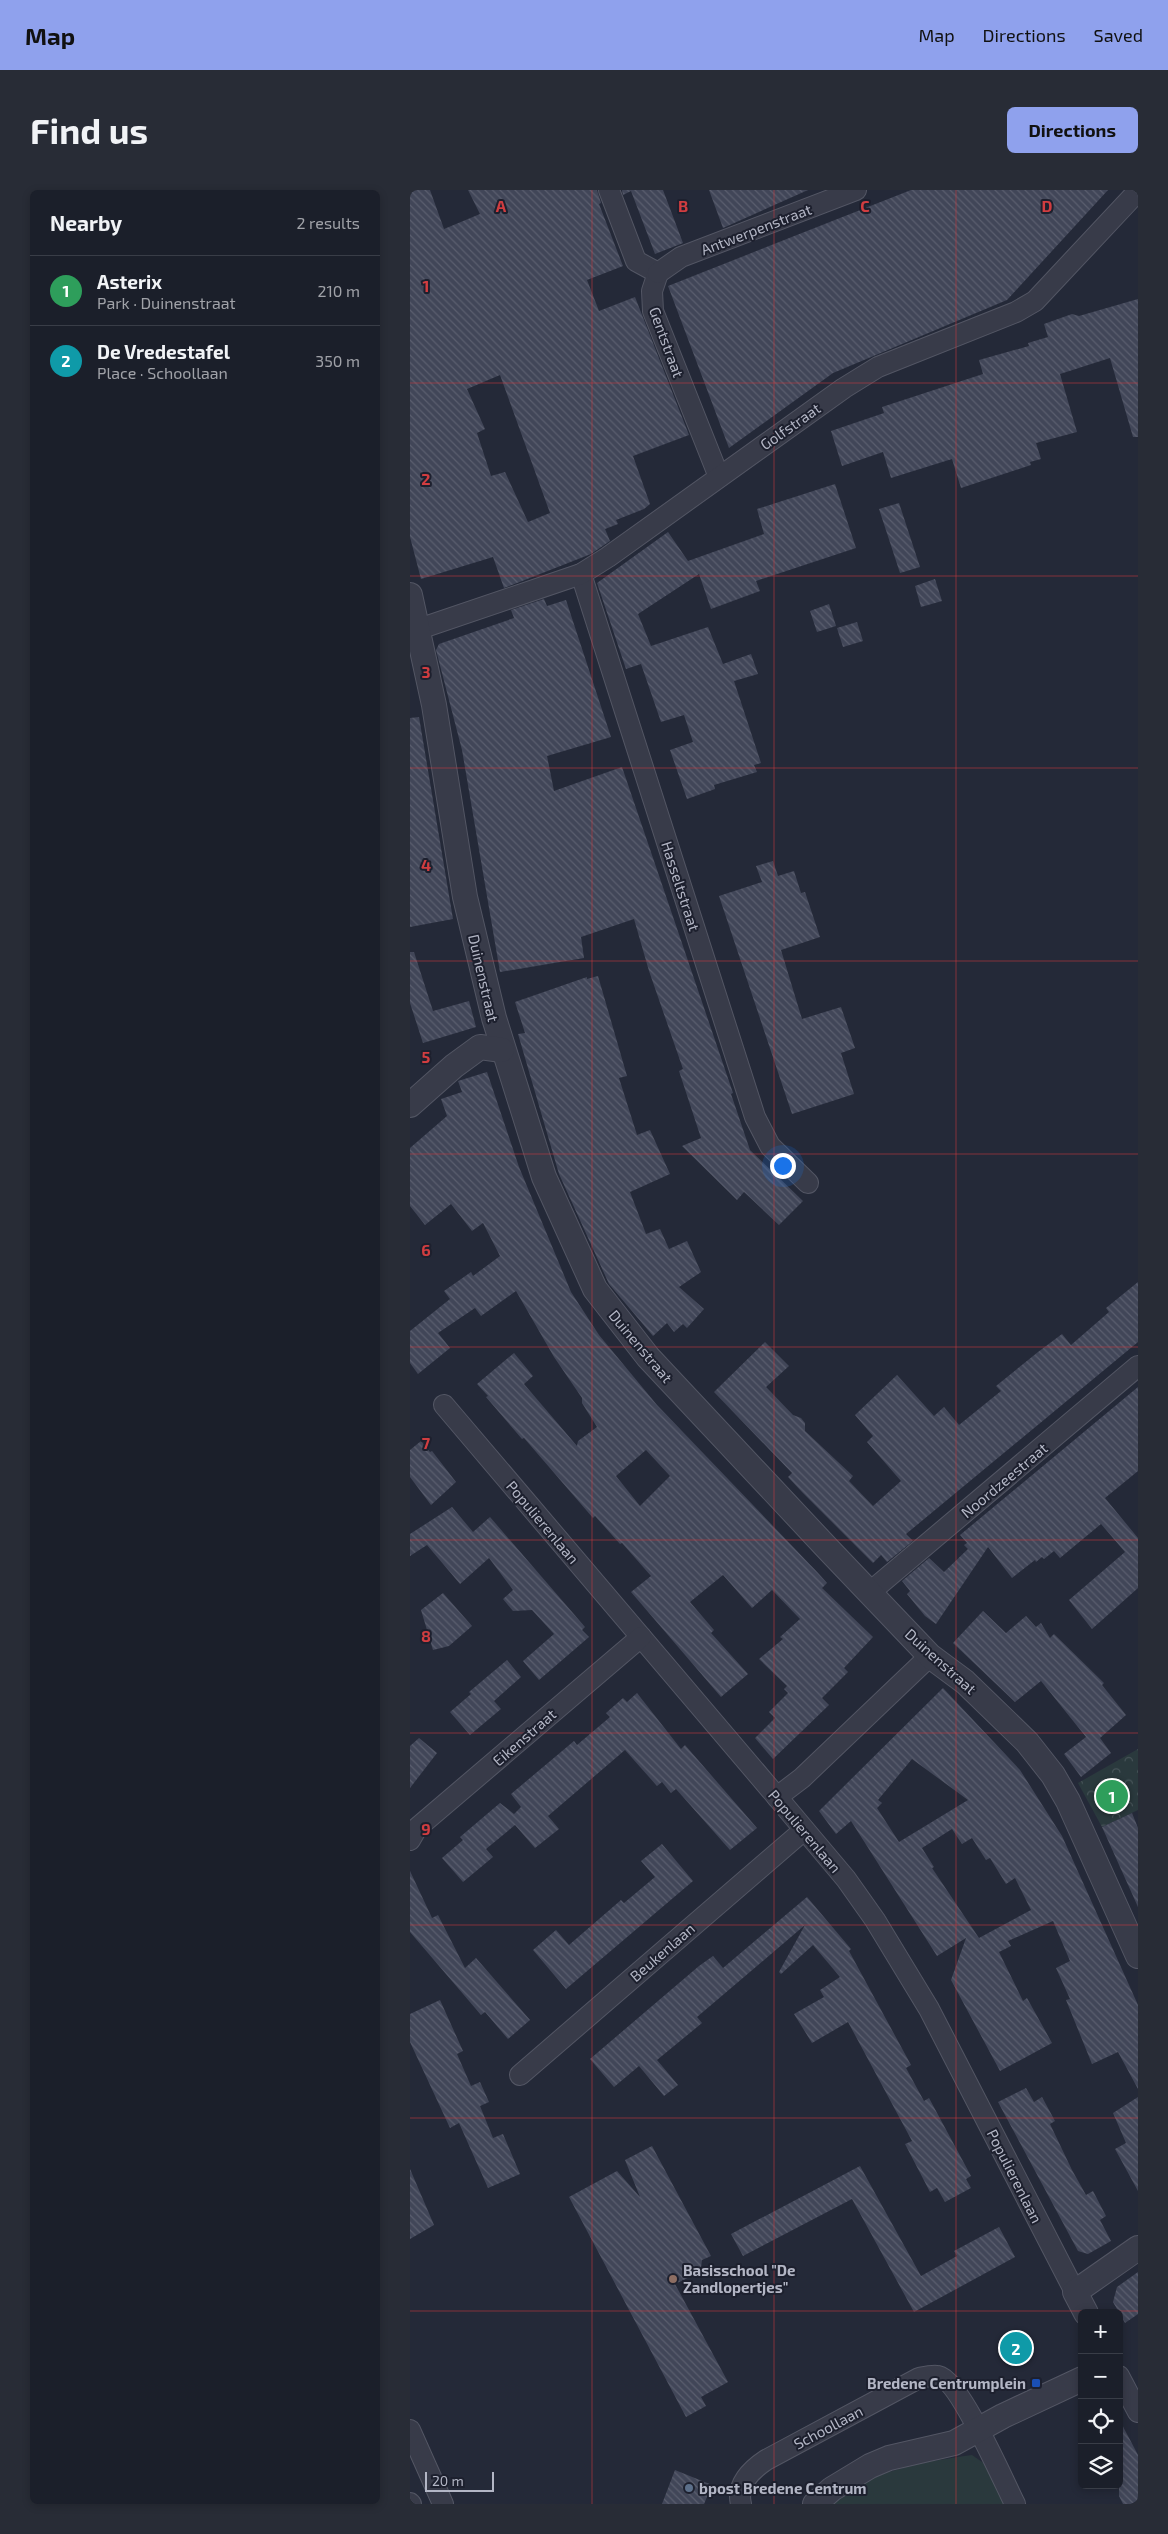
<!DOCTYPE html>
<html lang="en">
<head>
<meta charset="utf-8">
<style>
	body { margin:0; font-family:"Exo 2",sans-serif; background:#282c36; color:#f1f3f6 }
	.controls { position:absolute; right:15px; bottom:15px; display:grid; overflow:hidden; border-radius:8px; box-shadow:0 2px 8px #0003 }
	.controls button { width:45px; height:45px; display:grid; place-items:center; padding:0; border:0; border-bottom:1px solid #393d47; background:#1b1f2a; color:#f1f3f6; font:25px sans-serif }
	.scale { position:absolute; left:15px; bottom:12px; width:69px; box-sizing:border-box; padding-left:5px; border:2px solid #b3b6c5; border-top:0; font-size:14px; line-height:18px; white-space:nowrap; color:#b3b6c5; -webkit-text-stroke:4px #1d202e; paint-order:stroke }
	.you { position:absolute; left:372px; top:975px; width:18px; height:18px; margin:-12px; border:4px solid #fff; border-radius:50%; background:#1a73e8; box-shadow:0 0 0 8px #1a73e833 }
	.badge { display:grid; place-items:center; width:32px; height:32px; border-radius:50%; background:#8fa1ed; color:#fff; font-size:16px; font-weight:700 }
	.pin { position:absolute; translate:-50% -50%; border:2px solid #fff; box-shadow:0 1px 5px #0006 }
	.list { margin:0; padding:0; list-style:none }
	h2 { display:flex; justify-content:space-between; align-items:center; height:65px; margin:0; padding:0 20px; font-size:21px }
	h2 small { font-size:16px; font-weight:400; color:#a0a2a8 }
	.list li { display:grid; grid-template-columns:32px 1fr auto; gap:15px; align-items:center; box-sizing:border-box; height:70px; padding:0 20px; border-top:1px solid #393d47 }
	.list b { display:block; font-size:19px; white-space:nowrap }
	.list p { margin:0; font-size:16px; white-space:nowrap; color:#a0a2a8 }
	.list em { font-size:16px; font-style:normal; color:#a0a2a8 }
	.icon { flex:none; width:28px; height:28px; fill:none; stroke:currentColor; stroke-width:2; stroke-linecap:round; stroke-linejoin:round }
	.map { position:relative; flex:none; width:728px; height:2314px; overflow:hidden; border-radius:8px }
	header { display:flex; align-items:center; gap:30px; box-sizing:border-box; height:70px; padding:0 25px; background:#8fa1ed; color:#111 }
	header strong { font-size:24px }
	nav { display:flex; gap:28px; margin-inline-start:auto; font-size:18px }
	.intro { display:flex; align-items:center; justify-content:space-between; box-sizing:border-box; height:120px; padding:0 30px }
	h1 { margin:0; font-size:35px }
	.button { padding:12px 22px; border-radius:8px; background:#8fa1ed; color:#111; font-size:18px; font-weight:700 }
	main { display:flex; gap:30px; padding:0 30px }
	aside { flex:1; background:#1b1f2a; border-radius:8px; box-shadow:0 2px 8px #0003 }
	.map>svg:first-child { display:block }
	.green { fill:#2a393d }
	.park { fill:url(#park-crowns) }
	.building { fill:url(#building-back-hatch); fill-rule:evenodd }
	.lines { fill:none; stroke-linecap:round; stroke-linejoin:round }
	.minor-casing { stroke:#535664; stroke-width:22 }
	.tertiary-casing { stroke:#535664; stroke-width:26 }
	.minor { stroke:#383b49; stroke-width:20 }
	.tertiary { stroke:#383b49; stroke-width:24 }
	.grid { fill:none; stroke:#d13d40; stroke-width:1; stroke-opacity:0.55 }
	.education-dot { fill:#8d6e63; stroke:#1d202e; stroke-width:2 }
	.transit-dot { fill:#1a4fb4; stroke:#1d202e; stroke-width:2 }
	.service-dot { fill:#5c6f8a; stroke:#1d202e; stroke-width:2 }
	.labels { text-anchor:middle; dominant-baseline:central; stroke-width:4; stroke-linejoin:round; paint-order:stroke }
	.street-label { font-size:15px; fill:#b3b6c5; stroke:#1d202e }
	.poi-label { font-size:15px; font-weight:bold; fill:#b3b6c5; stroke:#1d202e; text-anchor:start }
	.grid-label { font-size:16px; text-anchor:middle; font-weight:bold; fill:#d13d40; stroke:#1d202e; stroke-width:4; stroke-linejoin:round; paint-order:stroke }
</style>
</head>
<body>
<header>
<strong>Map</strong>
<nav><a>Map</a><a>Directions</a><a>Saved</a></nav>
</header>
<div class="intro"><h1>Find us</h1><a class="button">Directions</a></div>
<main>
<aside>
<h2>Nearby<small>2 results</small></h2>
<ul class="list">
<li><span class="badge" style="background:#2e9e5b">1</span><div><b>Asterix</b><p>Park · Duinenstraat</p></div><em>210 m</em></li>
<li><span class="badge" style="background:#0f9aa8">2</span><div><b>De Vredestafel</b><p>Place · Schoollaan</p></div><em>350 m</em></li>
</ul>
</aside>
<div class="map">
<svg width="728" height="2314" viewBox="0 0 728 2314">
	<defs>
		<pattern id="park-crowns" width="20" height="18" patternUnits="userSpaceOnUse" patternTransform="scale(1.25)"><rect width="20" height="18" fill="#2a393d"/><path d="M2 6a3 3 0 1 1 6 0M12 15a3 3 0 1 1 6 0" fill="none" stroke="#465358"/></pattern>
		<pattern id="building-back-hatch" width="6" height="6" patternUnits="userSpaceOnUse" patternTransform="scale(1.25)"><rect width="6" height="6" fill="#414658"/><path d="M-1 5l2 2M0 0l6 6M5-1l2 2" fill="none" stroke="#5a5e6e"/></pattern>
	</defs>
	<rect width="100%" height="100%" fill="#242938"/>
	<!-- green -->
	<path class="green" d="M 562,2265 L 575,2274 L 596,2314 L 421,2314 C 460,2280 512,2272 562,2265 Z"/>
	<!-- park -->
	<path class="park" d="M 728,1559 L 728,1620 L 692,1637 L 668,1593 Z"/>
	<!-- building -->
	<g class="building">
		<path d="M 0,0 L 20,0 L 34,39 L 70,24 L 58,0 L 187,0 L 191,13 L 189,14 L 213,76 L 177,90 L 189,121 L 225,107 L 279,245 L 223,266 L 240,314 L 234,319 L 206,330 L 208,334 L 195,339 L 200,351 L 197,353 L 181,364 L 94,398 L 83,367 L 11,389 L 0,347 ZM 90,185 L 140,323 L 118,332 L 95,282 L 81,286 L 67,243 L 75,239 L 57,199 Z"/>
		<path d="M 212,0 L 253,0 L 273,53 L 245,64 L 221,1 L 213,5 Z"/>
		<path d="M 299,0 L 398,0 L 313,38 Z"/>
		<path d="M 501,0 L 698,0 L 597,110 L 423,183 L 319,258 L 258,96 Z"/>
		<path d="M 728,109 L 728,247 L 723,247 L 700,168 L 650,184 L 667,242 L 626,253 L 631,269 L 620,272 L 621,275 L 551,298 L 542,269 L 481,288 L 473,262 L 432,276 L 421,241 L 474,223 L 472,217 L 573,184 L 569,170 L 619,156 L 618,153 L 638,147 L 634,134 L 662,124 L 669,126 Z"/>
		<path d="M 425,294 L 446,358 L 346,391 L 350,401 L 301,419 L 289,384 L 228,424 L 241,456 L 298,437 L 313,474 L 341,464 L 348,484 L 324,491 L 351,573 L 344,575 L 347,582 L 304,595 L 305,599 L 277,609 L 260,560 L 283,552 L 274,525 L 251,532 L 231,474 L 216,479 L 187,393 L 258,342 L 278,371 L 354,344 L 347,319 Z"/>
		<path d="M 489,313 L 510,377 L 490,383 L 469,319 Z"/>
		<path d="M 525,389 L 532,411 L 511,417 L 505,396 Z"/>
		<path d="M 134,409 L 137,416 L 156,410 L 201,547 L 137,566 L 144,601 L 212,577 L 323,903 L 321,904 L 340,960 L 393,1011 L 369,1035 L 334,1002 L 327,1010 L 272,956 L 291,948 L 269,881 L 273,879 L 239,781 L 224,729 L 171,747 L 174,768 L 90,782 L 52,560 L 26,460 L 29,454 L 104,428 L 101,420 Z"/>
		<path d="M 419,414 L 426,436 L 407,442 L 400,421 Z"/>
		<path d="M 447,432 L 453,451 L 433,457 L 427,438 Z"/>
		<path d="M 9,527 L 43,729 L 0,737 L 0,528 Z"/>
		<path d="M 363,671 L 368,686 L 384,681 L 391,703 L 395,702 L 410,747 L 371,760 L 392,829 L 431,817 L 445,858 L 431,863 L 444,904 L 382,924 L 309,706 L 352,692 L 346,676 Z"/>
		<path d="M 0,762 L 4,762 L 23,821 L 59,811 L 66,837 L 13,853 L 0,813 Z"/>
		<path d="M 188,786 L 217,886 L 209,888 L 227,945 L 240,940 L 260,984 L 220,1002 L 236,1044 L 250,1039 L 259,1059 L 277,1051 L 291,1082 L 269,1097 L 294,1119 L 277,1138 L 273,1134 L 264,1142 L 257,1133 L 243,1146 L 199,1094 L 149,984 L 108,844 L 115,843 L 105,812 L 177,787 L 177,789 Z"/>
		<path d="M 77,882 L 109,977 L 161,1102 L 189,1145 L 247,1215 L 409,1384 L 417,1393 L 412,1398 L 463,1447 L 434,1478 L 438,1482 L 412,1508 L 419,1515 L 363,1569 L 345,1548 L 365,1528 L 359,1522 L 378,1503 L 374,1499 L 377,1496 L 349,1469 L 373,1449 L 370,1447 L 390,1429 L 362,1400 L 342,1418 L 313,1385 L 280,1412 L 304,1440 L 301,1443 L 338,1484 L 311,1507 L 221,1402 L 241,1386 L 212,1353 L 210,1354 L 185,1326 L 183,1328 L 114,1248 L 112,1249 L 76,1207 L 78,1206 L 67,1194 L 104,1163 L 123,1186 L 114,1194 L 167,1256 L 168,1251 L 187,1237 L 172,1213 L 172,1208 L 144,1167 L 106,1101 L 71,1126 L 65,1118 L 28,1143 L 40,1158 L 8,1184 L 0,1173 L 0,1141 L 40,1109 L 34,1101 L 61,1082 L 63,1086 L 90,1066 L 73,1033 L 62,1041 L 41,1014 L 15,1035 L 0,1016 L 0,958 L 37,926 L 31,909 L 52,902 L 48,891 ZM 236,1260 L 260,1286 L 230,1316 L 206,1286 Z"/>
		<path d="M 728,1092 L 728,1152 L 496,1344 L 503,1351 L 477,1372 L 471,1365 L 463,1373 L 392,1302 L 378,1287 L 382,1283 L 304,1202 L 355,1152 L 379,1176 L 356,1197 L 383,1225 L 391,1228 L 395,1233 L 395,1241 L 443,1286 L 439,1291 L 463,1316 L 491,1291 L 457,1252 L 463,1246 L 445,1225 L 487,1185 L 524,1226 L 534,1217 L 549,1235 L 591,1201 L 586,1196 L 628,1162 L 652,1144 L 661,1155 L 699,1122 L 696,1118 Z"/>
		<path d="M 728,1197 L 728,1281 L 695,1308 L 728,1348 L 728,1398 L 682,1439 L 659,1410 L 715,1362 L 691,1334 L 650,1368 L 644,1361 L 634,1369 L 632,1367 L 626,1372 L 625,1370 L 602,1388 L 578,1357 L 526,1434 L 515,1426 L 497,1404 L 500,1401 L 492,1391 L 519,1368 L 534,1382 L 558,1359 L 554,1355 L 557,1353 L 550,1345 Z"/>
		<path d="M 11,1251 L 20,1262 L 22,1261 L 46,1292 L 21,1315 L 0,1287 L 0,1260 Z"/>
		<path d="M 42,1317 L 63,1342 L 80,1327 L 175,1437 L 172,1440 L 179,1447 L 129,1490 L 113,1471 L 144,1444 L 122,1420 L 103,1421 L 93,1409 L 103,1400 L 79,1368 L 50,1394 L 17,1355 L 0,1366 L 0,1344 Z"/>
		<path d="M 33,1403 L 62,1436 L 39,1456 L 23,1460 L 11,1420 Z"/>
		<path d="M 573,1421 L 596,1443 L 616,1426 L 626,1437 L 631,1433 L 640,1448 L 644,1444 L 694,1493 L 692,1495 L 716,1525 L 690,1548 L 701,1563 L 671,1587 L 654,1564 L 676,1547 L 631,1491 L 605,1512 L 543,1453 Z"/>
		<path d="M 97,1470 L 111,1487 L 84,1511 L 91,1519 L 60,1545 L 40,1522 L 61,1504 L 59,1502 Z"/>
		<path d="M 533,1498 L 610,1580 L 652,1646 L 728,1815 L 728,1899 L 708,1862 L 682,1874 L 656,1810 L 660,1809 L 646,1778 L 660,1771 L 643,1731 L 598,1751 L 601,1756 L 589,1762 L 613,1811 L 617,1808 L 642,1853 L 590,1881 L 541,1790 L 556,1748 L 527,1766 L 441,1631 L 426,1644 L 409,1621 ZM 502,1569 L 558,1610 L 489,1652 L 467,1618 L 472,1613 L 468,1610 ZM 542,1639 L 552,1654 L 562,1648 L 576,1670 L 580,1668 L 596,1694 L 605,1688 L 621,1720 L 569,1748 L 522,1678 L 524,1677 L 512,1658 Z"/>
		<path d="M 227,1503 L 271,1559 L 275,1555 L 347,1638 L 320,1660 L 266,1599 L 261,1603 L 252,1592 L 247,1596 L 215,1560 L 138,1626 L 149,1639 L 125,1658 L 105,1635 L 76,1659 L 83,1667 L 53,1692 L 32,1668 L 53,1650 L 50,1647 L 90,1613 L 104,1624 L 111,1617 L 101,1604 L 164,1551 L 167,1555 L 200,1527 L 196,1523 L 213,1508 L 217,1512 Z"/>
		<path d="M 9,1548 L 27,1563 L 0,1598 L 0,1556 Z"/>
		<path d="M 722,1623 L 728,1638 L 728,1717 L 692,1637 Z"/>
		<path d="M 252,1654 L 283,1691 L 156,1799 L 123,1760 L 146,1740 L 159,1755 L 211,1710 L 214,1713 L 245,1687 L 231,1671 Z"/>
		<path d="M 0,1681 L 22,1728 L 28,1725 L 55,1778 L 66,1768 L 120,1830 L 98,1849 L 75,1822 L 71,1825 L 0,1742 Z"/>
		<path d="M 397,1707 L 441,1759 L 439,1761 L 501,1875 L 496,1878 L 514,1911 L 519,1908 L 561,1986 L 556,1989 L 561,1998 L 535,2012 L 527,1998 L 520,2002 L 495,1954 L 502,1951 L 438,1832 L 402,1853 L 384,1824 L 414,1807 L 410,1800 L 430,1787 L 403,1755 L 371,1784 L 369,1782 L 395,1735 L 287,1827 L 292,1833 L 247,1870 L 268,1895 L 254,1906 L 229,1876 L 204,1897 L 180,1869 L 289,1776 L 303,1766 L 313,1778 Z"/>
		<path d="M 30,1810 L 53,1861 L 47,1864 L 61,1896 L 70,1892 L 79,1912 L 70,1916 L 83,1948 L 93,1944 L 110,1984 L 78,1998 L 49,1933 L 40,1938 L 0,1852 L 0,1824 Z"/>
		<path d="M 616,1898 L 624,1912 L 632,1907 L 645,1931 L 640,1934 L 662,1980 L 676,2005 L 683,2001 L 696,2026 L 690,2030 L 701,2051 L 678,2064 L 668,2061 L 588,1912 Z"/>
		<path d="M 728,1907 L 728,2001 L 705,1959 L 716,1953 L 703,1923 Z"/>
		<path d="M 242,1956 L 301,2066 L 292,2070 L 291,2078 L 284,2085 L 265,2094 L 318,2192 L 291,2207 L 296,2216 L 276,2227 L 159,2007 L 207,1981 L 230,2007 L 215,1970 Z"/>
		<path d="M 450,1976 L 511,2086 L 547,2066 L 544,2061 L 589,2037 L 605,2067 L 504,2122 L 442,2009 L 333,2066 L 321,2044 Z"/>
		<path d="M 0,1979 L 24,2035 L 0,2049 Z"/>
		<path d="M 728,2082 L 728,2124 L 715,2133 L 703,2112 L 707,2097 Z"/>
		<path d="M 709,2229 L 728,2265 L 728,2310 L 721,2314 L 713,2314 L 709,2306 Z"/>
		<path d="M 265,2280 L 302,2295 L 294,2314 L 252,2314 Z"/>
	</g>
	<g class="lines">
		<!-- minor casing -->
		<g class="minor-casing">
			<g id="minor">
				<path d="M 199,0 L 226,71 L 248,83"/>
				<path d="M 248,83 L 242,101 L 243,121 L 309,287"/>
				<path d="M 248,83 L 271,67 L 446,0"/>
				<path d="M 171,384 L 345,927 L 360,956 L 398,993"/>
				<path d="M 9,439 L 171,384 L 198,367 L 434,198 L 468,177 L 606,122 L 625,111 L 728,1"/>
				<path d="M 34,1215 L 367,1607 L 436,1689 L 465,1730 L 519,1819 L 665,2102"/>
				<path d="M 459,1403 L 728,1176"/>
				<path d="M 367,1607 L 392,1588 L 520,1466"/>
				<path d="M 0,1650 L 7,1638 L 231,1447"/>
				<path d="M 110,1885 L 394,1640"/>
				<path d="M 709,2186 L 728,2222"/>
				<path d="M 0,2240 L 33,2314"/>
				<path d="M 0,2313 L 1,2314"/>
				<path d="M 331,2314 C 326,2294 341,2280 356,2270 L 509,2188 C 514,2187 522,2185 528,2186 C 549,2189 594,2292 605,2314"/>
			</g>
		</g>
		<!-- tertiary casing -->
		<g class="tertiary-casing">
			<g id="tertiary">
				<path d="M 0,405 L 24,515 L 55,707 L 84,828 L 134,987 L 185,1099 L 238,1167 L 418,1359 L 520,1466 L 555,1492 L 617,1552 L 643,1585 L 658,1611 L 728,1766"/>
				<path d="M 0,915 L 44,876 L 70,857 L 92,860"/>
				<path d="M 676,2123 L 665,2102 L 728,2058"/>
				<path d="M 405,2314 L 422,2299 L 460,2276 L 479,2268 L 544,2253 L 593,2226 L 672,2189"/>
			</g>
		</g>
		<!-- minor -->
		<use href="#minor" class="minor"/>
		<!-- tertiary -->
		<use href="#tertiary" class="tertiary"/>
	</g>
	<!-- grid -->
	<path class="grid" d="M 182,0 L 182,2314M 364,0 L 364,2314M 546,0 L 546,2314M 0,193 L 728,193M 0,386 L 728,386M 0,578 L 728,578M 0,771 L 728,771M 0,964 L 728,964M 0,1157 L 728,1157M 0,1350 L 728,1350M 0,1543 L 728,1543M 0,1735 L 728,1735M 0,1928 L 728,1928M 0,2121 L 728,2121"/>
	<!-- markers -->
	<circle class="education-dot" cx="263" cy="2089" r="5"/>
	<rect class="transit-dot" x="621" y="2188" width="10" height="10" rx="2.5"/>
	<circle class="service-dot" cx="279" cy="2298" r="5"/>
	<g class="labels">
		<!-- street labels -->
		<g class="street-label">
			<text transform="translate(346 39) rotate(-21)">Antwerpenstraat</text>
			<text transform="translate(257 152) rotate(70)">Gentstraat</text>
			<text transform="translate(380 236) rotate(-35)">Golfstraat</text>
			<text transform="translate(271 696) rotate(72)">Hasseltstraat</text>
			<text transform="translate(74 788) rotate(77)">Duinenstraat</text>
			<text transform="translate(231 1156) rotate(50)">Duinenstraat</text>
			<text transform="translate(594 1290) rotate(-40)">Noordzeestraat</text>
			<text transform="translate(133 1332) rotate(50)">Populierenlaan</text>
			<text transform="translate(531 1471) rotate(42)">Duinenstraat</text>
			<text transform="translate(114 1547) rotate(-41)">Eikenstraat</text>
			<text transform="translate(395 1641) rotate(50)">Populierenlaan</text>
			<text transform="translate(252 1762) rotate(-41)">Beukenlaan</text>
			<text transform="translate(605 1986) rotate(63)">Populierenlaan</text>
			<text transform="translate(418 2237) rotate(-28)">Schoollaan</text>
		</g>
		<!-- poi labels -->
		<g class="poi-label">
			<text x="273" y="2080">Basisschool "De<tspan x="273" dy="17">Zandlopertjes"</tspan></text>
			<text x="616" y="2193" text-anchor="end">Bredene Centrumplein</text>
			<text x="289" y="2298">bpost Bredene Centrum</text>
		</g>
	</g>
	<g class="grid-label">
		<text x="91" y="22">A</text>
		<text x="273" y="22">B</text>
		<text x="455" y="22">C</text>
		<text x="637" y="22">D</text>
		<text x="16" y="102">1</text>
		<text x="16" y="295">2</text>
		<text x="16" y="488">3</text>
		<text x="16" y="681">4</text>
		<text x="16" y="873">5</text>
		<text x="16" y="1066">6</text>
		<text x="16" y="1259">7</text>
		<text x="16" y="1452">8</text>
		<text x="16" y="1645">9</text>
	</g>
</svg>
<div class="controls">
<button>+</button>
<button>−</button>
<button><svg class="icon" aria-label="locate" viewBox="0 0 24 24"><circle cx="12" cy="12" r="6"/><path d="M12 2v4M12 18v4M2 12h4M18 12h4"/></svg></button>
<button><svg class="icon" aria-label="layers" viewBox="0 0 24 24"><path d="M12 4l9 5-9 5-9-5zM3 14l9 5 9-5"/></svg></button>
</div>
<div class="scale">20 m</div>
<div class="you"></div>
<div class="pin badge" style="left:702px;top:1606px;background:#2e9e5b">1</div>
<div class="pin badge" style="left:606px;top:2158px;background:#0f9aa8">2</div>
</div>
</main>
</body>
</html>
